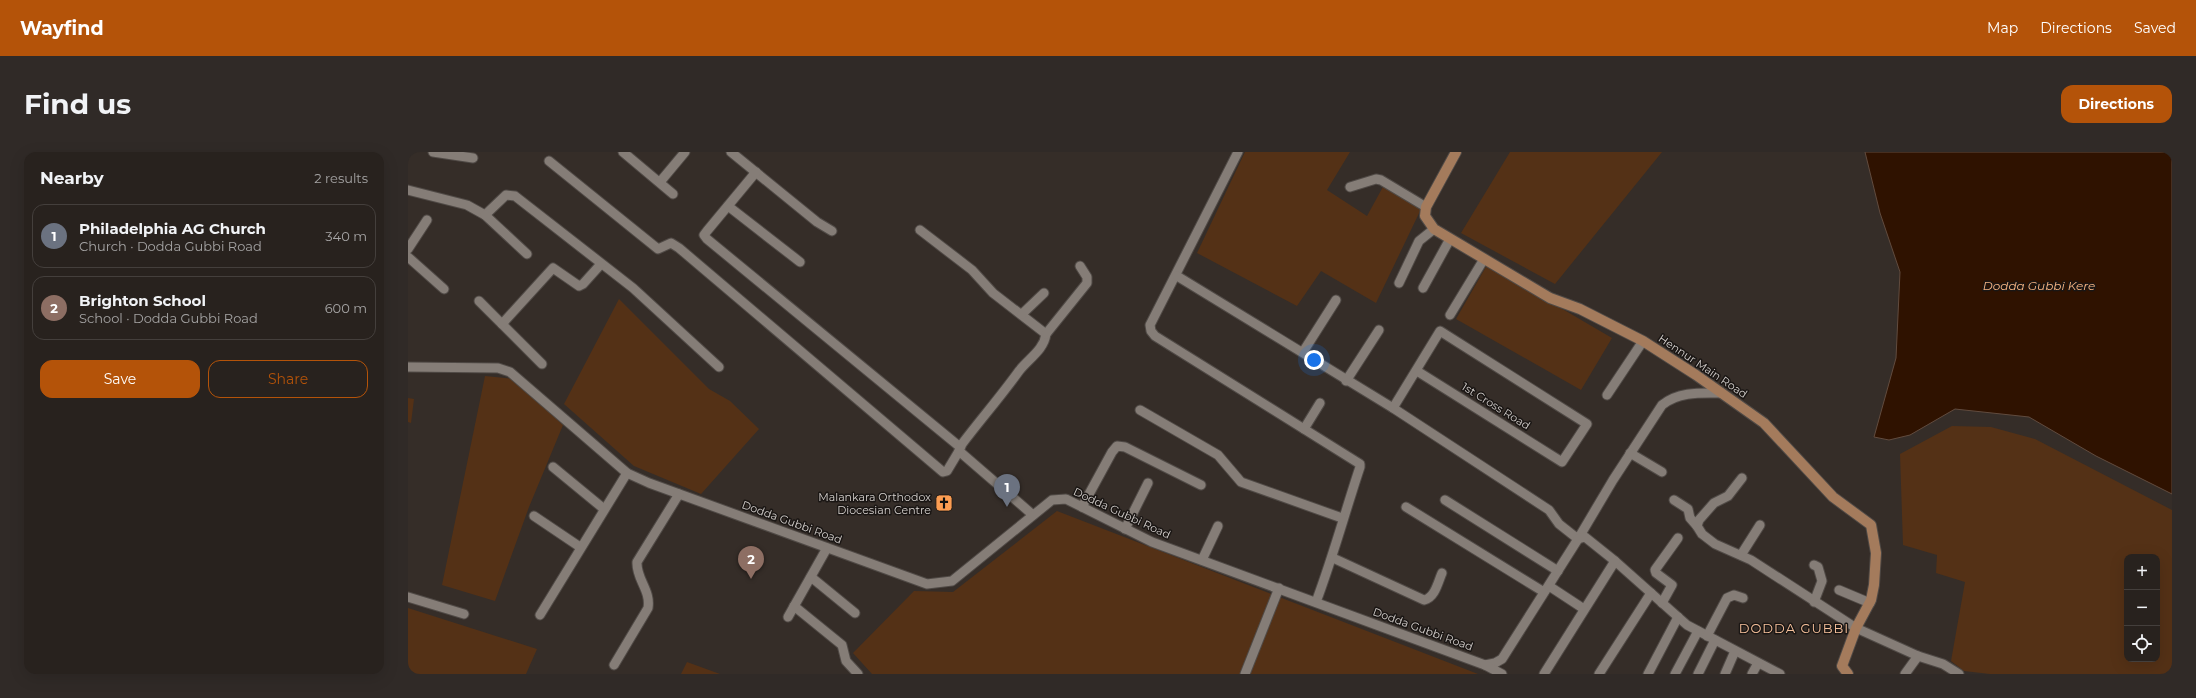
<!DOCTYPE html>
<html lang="en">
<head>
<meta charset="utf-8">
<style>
	body { margin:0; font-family:Montserrat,sans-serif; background:#302a27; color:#f1f3f6 }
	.controls { position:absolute; right:12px; bottom:12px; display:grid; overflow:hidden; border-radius:8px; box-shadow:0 4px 16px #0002 }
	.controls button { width:36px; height:36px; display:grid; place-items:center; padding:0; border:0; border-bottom:1px solid #443f3c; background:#28221e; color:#f1f3f6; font:20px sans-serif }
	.you { position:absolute; left:906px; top:208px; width:14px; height:14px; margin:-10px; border:3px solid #fff; border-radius:50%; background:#1a73e8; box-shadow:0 0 0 6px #1a73e833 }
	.badge { display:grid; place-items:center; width:26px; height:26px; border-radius:50%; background:#b45309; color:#fff; font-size:13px; font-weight:700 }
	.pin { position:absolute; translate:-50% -33px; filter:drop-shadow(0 1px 2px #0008) }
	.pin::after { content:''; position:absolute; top:21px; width:14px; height:12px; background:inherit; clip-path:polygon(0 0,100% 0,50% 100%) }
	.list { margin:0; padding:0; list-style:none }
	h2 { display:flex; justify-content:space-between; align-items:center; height:52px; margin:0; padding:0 16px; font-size:17px }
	h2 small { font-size:13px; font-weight:400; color:#a5a4a4 }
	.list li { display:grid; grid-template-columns:26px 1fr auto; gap:12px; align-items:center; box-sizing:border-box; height:64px; margin:0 8px 8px; padding:0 8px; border:1px solid #443f3c; border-radius:12px }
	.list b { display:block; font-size:15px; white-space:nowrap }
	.list p { margin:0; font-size:13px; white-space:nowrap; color:#a5a4a4 }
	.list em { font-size:13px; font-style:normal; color:#a5a4a4 }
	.actions { display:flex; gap:8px; padding:12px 16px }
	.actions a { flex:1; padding:9px 0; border:1px solid #b45309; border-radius:12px; text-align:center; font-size:14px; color:#b45309 }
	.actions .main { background:#b45309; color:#fff }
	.icon { flex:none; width:22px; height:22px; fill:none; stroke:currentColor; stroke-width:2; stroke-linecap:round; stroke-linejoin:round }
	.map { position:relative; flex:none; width:1764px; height:522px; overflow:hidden; border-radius:12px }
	header { display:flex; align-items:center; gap:24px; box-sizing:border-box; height:56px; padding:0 20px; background:#b45309; color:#fff }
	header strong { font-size:19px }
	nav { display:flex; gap:22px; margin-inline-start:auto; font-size:14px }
	.intro { display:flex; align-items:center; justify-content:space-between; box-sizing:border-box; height:96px; padding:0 24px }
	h1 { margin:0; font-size:28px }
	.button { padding:10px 18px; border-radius:12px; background:#b45309; color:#fff; font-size:14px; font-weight:700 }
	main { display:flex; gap:24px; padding:0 24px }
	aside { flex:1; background:#28221e; border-radius:12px; box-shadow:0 4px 16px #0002 }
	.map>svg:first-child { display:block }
	.green { fill:#543116; fill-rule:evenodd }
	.water { fill:#2f1200; stroke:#614b3e }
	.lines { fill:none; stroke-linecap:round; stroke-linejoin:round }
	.minor-casing { stroke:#504a46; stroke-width:11 }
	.major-casing { stroke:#504a46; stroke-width:12 }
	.minor { stroke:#857d77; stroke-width:9 }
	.major { stroke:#a47b5c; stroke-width:10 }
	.labels { text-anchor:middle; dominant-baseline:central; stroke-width:3; stroke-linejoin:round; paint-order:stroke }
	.street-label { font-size:11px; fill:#d6d1ce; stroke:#1a1614 }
	.poi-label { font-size:11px; fill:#d6d1ce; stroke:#1a1614; text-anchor:end }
	.water-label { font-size:12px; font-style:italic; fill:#f9b583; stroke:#1a1614 }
	.quarter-label { font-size:13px; letter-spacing:1px; fill:#f9c39d; stroke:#1a1614 }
</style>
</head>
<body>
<header>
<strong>Wayfind</strong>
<nav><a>Map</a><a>Directions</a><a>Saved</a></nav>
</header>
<div class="intro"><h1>Find us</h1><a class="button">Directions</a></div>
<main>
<aside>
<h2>Nearby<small>2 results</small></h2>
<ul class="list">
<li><span class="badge" style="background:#6b7280">1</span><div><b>Philadelphia AG Church</b><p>Church · Dodda Gubbi Road</p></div><em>340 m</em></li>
<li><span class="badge" style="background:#8d6e63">2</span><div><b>Brighton School</b><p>School · Dodda Gubbi Road</p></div><em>600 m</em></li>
</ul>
<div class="actions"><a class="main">Save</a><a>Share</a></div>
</aside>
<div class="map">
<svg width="1764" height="522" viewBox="0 0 1764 522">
	<rect width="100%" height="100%" fill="#352d28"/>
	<!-- green -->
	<g class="green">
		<path d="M 837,0 L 942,0 L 919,38 L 959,64 L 976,33 L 1014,55 L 968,151 L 913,119 L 889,154 L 789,101 Z"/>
		<path d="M 1102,0 L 1254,0 L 1147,132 L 1053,81 Z"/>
		<path d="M 1079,113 L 1204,186 L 1173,238 L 1048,167 Z"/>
		<path d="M 211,147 L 301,237 L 322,249 L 351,277 L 293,342 L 226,314 L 156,252 Z"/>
		<path d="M 77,224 L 106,227 L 155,273 L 121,355 L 87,449 L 34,433 Z"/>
		<path d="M 0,246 L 6,247 L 3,271 L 0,270 Z"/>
		<path d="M 1544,274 L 1583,275 L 1627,287 L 1764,358 L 1764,522 L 1582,522 L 1556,519 L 1543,509 L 1557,430 L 1528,421 L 1529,403 L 1495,393 L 1492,302 ZM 1719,405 L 1749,405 L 1749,507 L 1719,507 Z"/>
		<path d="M 649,359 L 1070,522 L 464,522 L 445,501 L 506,439 L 545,440 Z"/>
		<path d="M 0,456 L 129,497 L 118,522 L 0,522 Z"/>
		<path d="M 279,510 L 312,522 L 273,522 Z"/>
	</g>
	<!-- water -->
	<path class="water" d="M 1457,0 L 1764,0 L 1764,342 L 1688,304 L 1621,265 L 1547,257 L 1502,283 L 1481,288 L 1466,285 L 1488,206 L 1492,120 L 1472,61 Z"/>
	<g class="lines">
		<!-- minor casing -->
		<g class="minor-casing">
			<g id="minor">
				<path d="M 25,0 L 65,6"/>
				<path d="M 215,0 L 265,42"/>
				<path d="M 323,0 L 409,70 L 424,79"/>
				<path d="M 830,0 L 742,173 L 743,179 L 747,184 L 952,312 L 952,315 C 937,360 925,405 908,450"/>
				<path d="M 141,9 L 250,97 L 263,91 L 271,96 L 535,320 L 539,319 L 551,299"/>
				<path d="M 348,20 L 299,79 L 296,83 L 299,87 L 552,295"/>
				<path d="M 252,30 L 277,0"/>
				<path d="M 942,35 L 968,27 L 973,28 L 1018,55"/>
				<path d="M 0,38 L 59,53 L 77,63 L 98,43 L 107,44 L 225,136 L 311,215"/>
				<path d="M 320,54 L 392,110"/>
				<path d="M 77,63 L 119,102"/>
				<path d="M 512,78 L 564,118 L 585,141 L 638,182 C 636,198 620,207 611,219 C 593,244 573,267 554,292 L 551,299 L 625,363"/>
				<path d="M 0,97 L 19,68"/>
				<path d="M 0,105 L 36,137"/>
				<path d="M 769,124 L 985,256 L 1141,358 L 1151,372 L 1170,387 L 1205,328 L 1254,253 C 1271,239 1294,241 1314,241"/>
				<path d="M 991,131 L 1011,89 L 1026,77"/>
				<path d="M 1015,136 L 1042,87"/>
				<path d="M 71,149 L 134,212"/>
				<path d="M 614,162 L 636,141"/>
				<path d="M 1042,163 L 1076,107"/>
				<path d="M 94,172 L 145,116 L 171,134 L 175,132 L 193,112"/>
				<path d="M 638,182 L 679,131 L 679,125 L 672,114"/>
				<path d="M 895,200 L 928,148"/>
				<path d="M 0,215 L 90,216 L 102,220 L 219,321 L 241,331 L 519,432 L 544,429 L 644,348 L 658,347 L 744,390 L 1077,513 L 1087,511 L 1094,507 L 1170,387 L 1177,385 L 1207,409 L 1279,473 L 1372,522"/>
				<path d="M 938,229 L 971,178"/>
				<path d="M 1199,243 L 1235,189"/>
				<path d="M 985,256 L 1032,179 L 1179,272 L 1154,310 L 1009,219"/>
				<path d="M 732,258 L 810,303 L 833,330 L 934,366"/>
				<path d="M 896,277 L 912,251"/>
				<path d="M 1222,301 L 1254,320"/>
				<path d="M 145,315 L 196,357"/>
				<path d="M 1334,326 L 1320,344 L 1306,351 L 1291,368 L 1289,374 L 1294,382 L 1307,392 L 1343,408 L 1448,476 L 1510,504 L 1535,512 L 1551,522"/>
				<path d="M 1037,348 L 1150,419"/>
				<path d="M 1266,348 L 1280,357 L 1282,366 L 1289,374"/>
				<path d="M 674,355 L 704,300 L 709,294 L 717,295 L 793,333"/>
				<path d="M 998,355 L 1136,440"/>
				<path d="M 126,364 L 172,395"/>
				<path d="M 717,377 L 740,331"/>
				<path d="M 1333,403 L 1352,373"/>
				<path d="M 925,406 L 1016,448 C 1027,446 1030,430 1034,421"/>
				<path d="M 794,408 L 810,374"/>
				<path d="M 1406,413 L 1410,415 L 1414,429 L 1406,450"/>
				<path d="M 403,425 L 447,461"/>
				<path d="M 1141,434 L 1176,457"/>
				<path d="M 1431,438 L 1462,451"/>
				<path d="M 0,445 L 56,462"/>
				<path d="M 1254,451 L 1264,433 L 1248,421 L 1247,418 L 1270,386"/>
				<path d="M 386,454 L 434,493 L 438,509 L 450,522"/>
				<path d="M 132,463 L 219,321"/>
				<path d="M 380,465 L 419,396"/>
				<path d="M 1299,484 L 1319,446 L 1326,443 L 1335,446"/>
				<path d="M 206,513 L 240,456 C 243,438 228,427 229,410 L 271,342"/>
				<path d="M 1077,513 L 1094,522"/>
				<path d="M 837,522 L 871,436"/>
				<path d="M 1136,522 L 1207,409"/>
				<path d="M 1191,522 L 1243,441"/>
				<path d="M 1240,522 L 1270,465"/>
				<path d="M 1267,522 L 1290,479"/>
				<path d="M 1290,522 L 1307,488"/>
				<path d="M 1317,522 L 1327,499"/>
				<path d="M 1344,522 L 1350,511"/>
				<path d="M 1497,522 L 1510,504"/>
			</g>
		</g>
		<!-- major casing -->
		<g class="major-casing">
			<path id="major" d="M 1048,0 L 1018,55 L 1017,64 L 1026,77 L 1142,146 L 1172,157 L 1235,189 L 1288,223 L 1356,271 L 1425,345 L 1463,373 L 1468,401 L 1466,433 L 1463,448 L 1448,476 L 1434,514 L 1440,522"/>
		</g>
		<!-- minor -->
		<use href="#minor" class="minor"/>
		<!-- major -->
		<use href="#major" class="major"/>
	</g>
	<!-- icons -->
	<defs>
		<g id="church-square" transform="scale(0.9)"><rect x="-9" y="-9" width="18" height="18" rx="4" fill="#fc9d52" stroke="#1a1614"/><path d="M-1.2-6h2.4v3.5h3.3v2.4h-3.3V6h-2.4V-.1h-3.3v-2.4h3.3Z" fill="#111"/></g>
	</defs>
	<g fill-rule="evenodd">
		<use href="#church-square" x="536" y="351"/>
	</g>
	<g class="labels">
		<!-- street labels -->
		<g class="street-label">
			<text transform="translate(1295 214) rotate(34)">Hennur Main Road</text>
			<text transform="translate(1088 254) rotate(32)">1st Cross Road</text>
			<text transform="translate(714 361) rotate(25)">Dodda Gubbi Road</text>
			<text transform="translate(384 370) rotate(20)">Dodda Gubbi Road</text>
			<text transform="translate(1015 477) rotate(20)">Dodda Gubbi Road</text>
		</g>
		<!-- poi labels -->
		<g class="poi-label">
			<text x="523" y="345">Malankara Orthodox<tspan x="523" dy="13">Diocesian Centre</tspan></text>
		</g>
		<!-- water labels -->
		<g class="water-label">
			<text x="1631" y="133">Dodda Gubbi Kere</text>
		</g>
		<!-- quarter labels -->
		<g class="quarter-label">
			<text x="1386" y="476">DODDA GUBBI</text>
		</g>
	</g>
</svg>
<div class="controls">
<button>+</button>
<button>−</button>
<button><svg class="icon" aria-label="locate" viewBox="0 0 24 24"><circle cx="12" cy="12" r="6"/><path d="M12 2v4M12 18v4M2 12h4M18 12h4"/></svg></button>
</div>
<div class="you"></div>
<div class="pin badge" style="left:599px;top:355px;background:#6b7280">1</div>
<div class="pin badge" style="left:343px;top:427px;background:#8d6e63">2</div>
</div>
</main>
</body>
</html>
